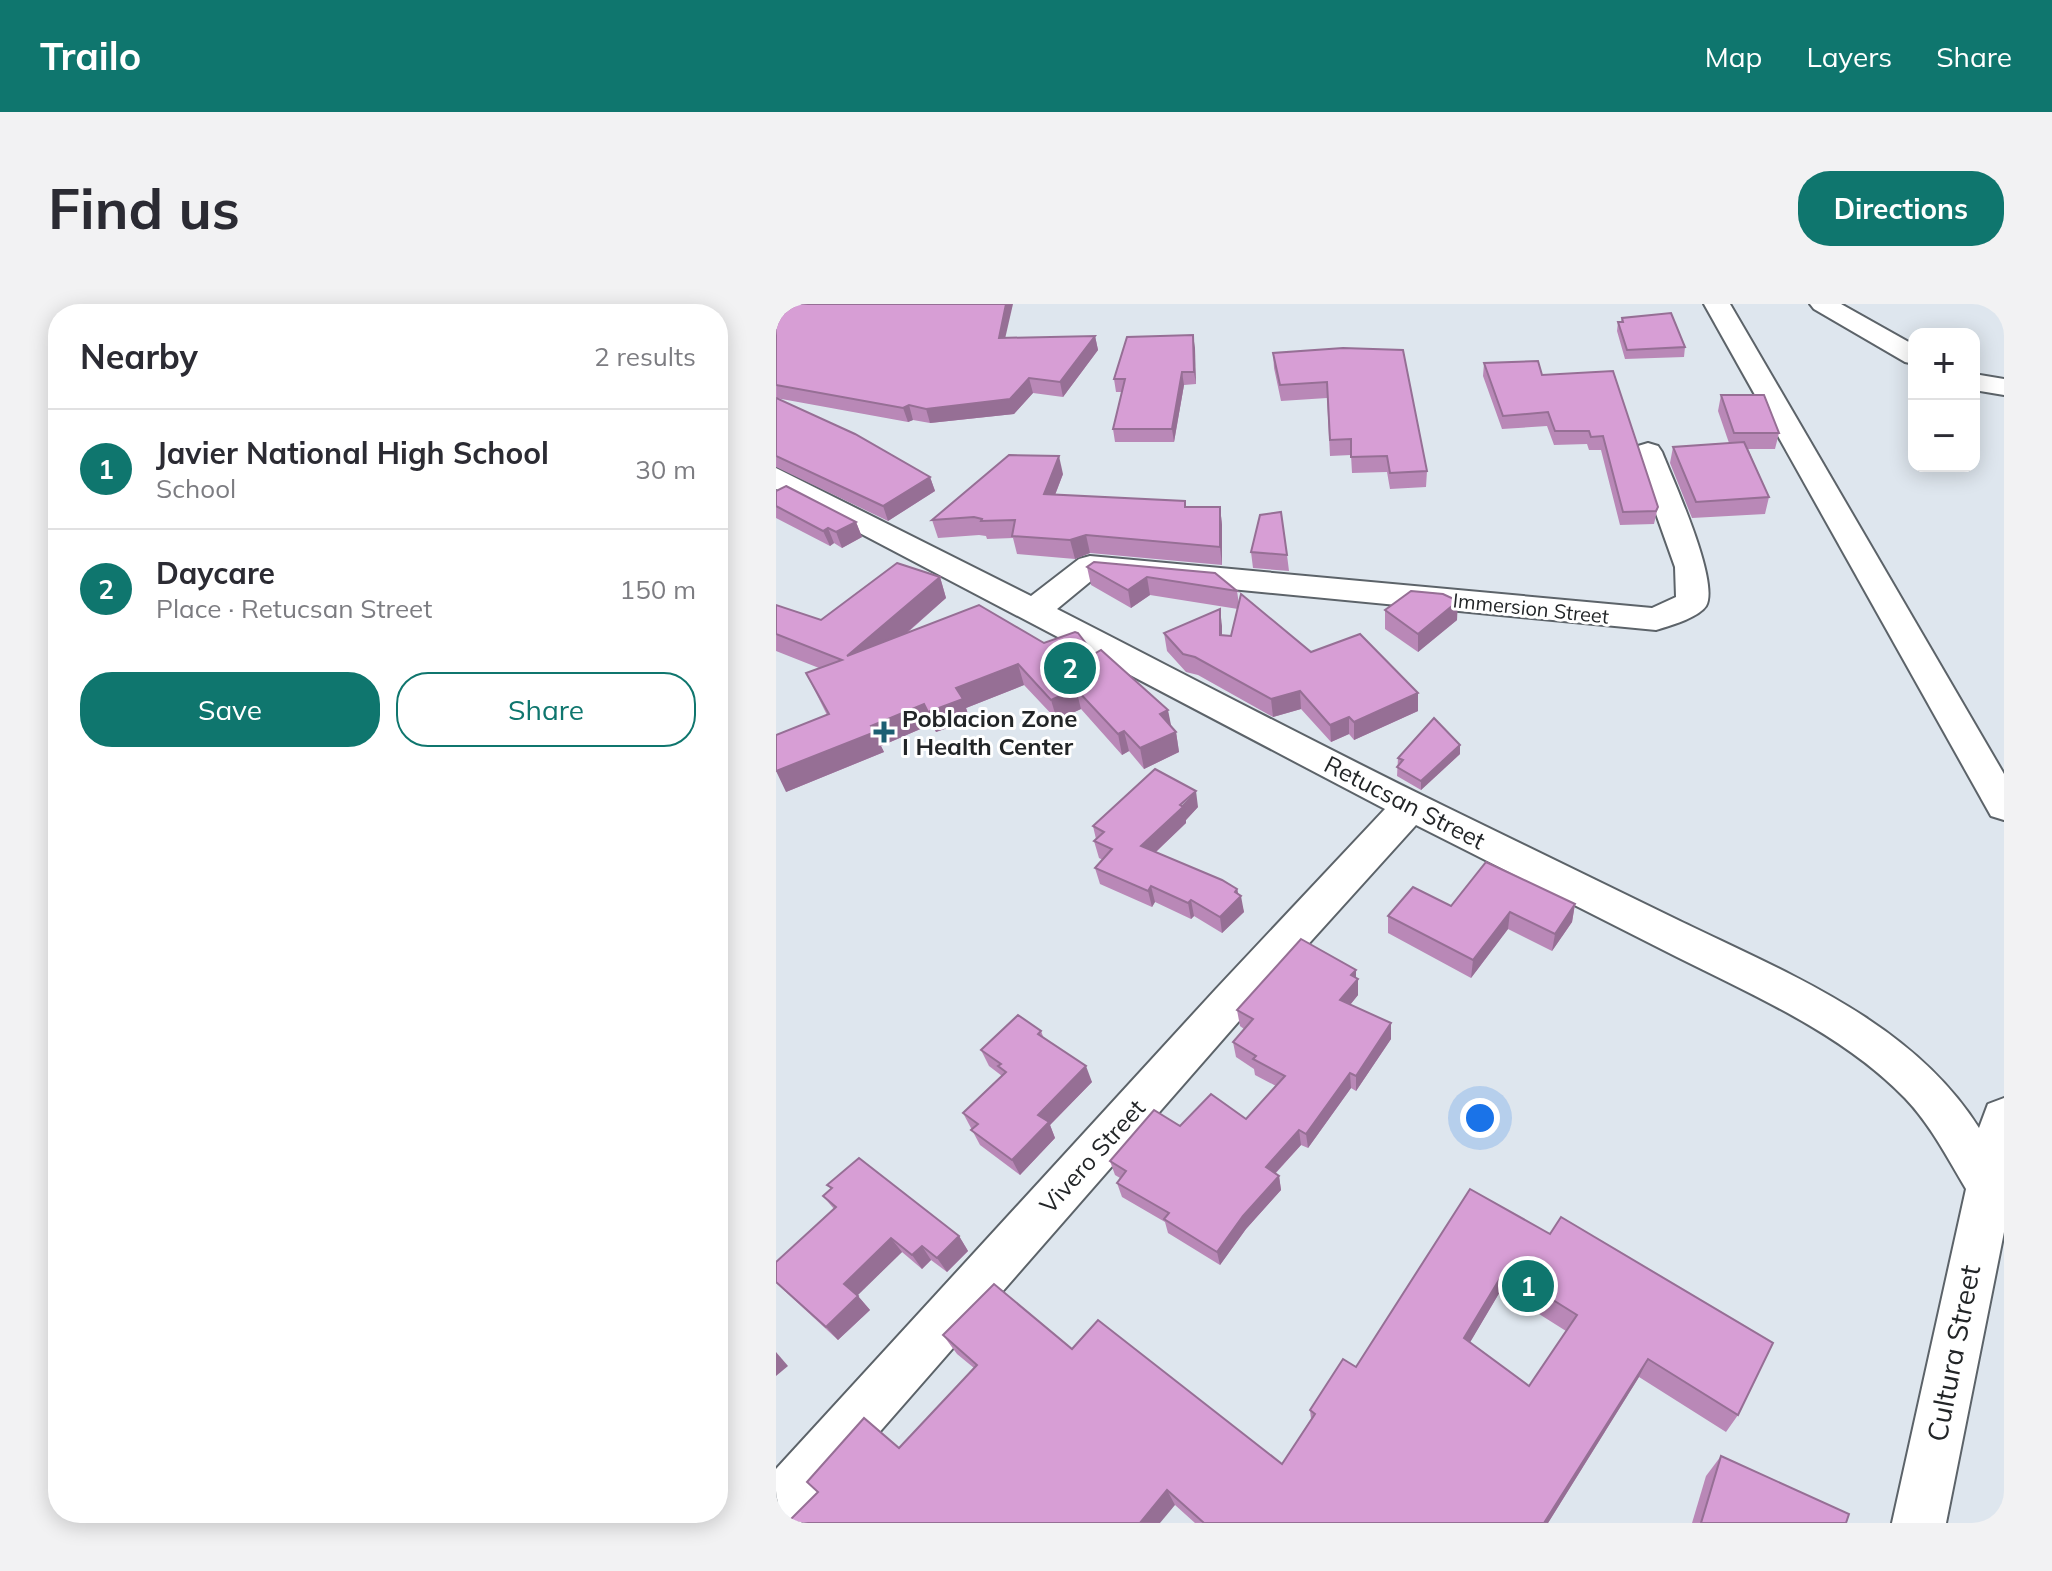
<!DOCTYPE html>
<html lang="en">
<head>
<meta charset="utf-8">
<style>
	body { margin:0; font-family:Mulish,sans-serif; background:#f2f2f3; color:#2b2b33 }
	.controls { position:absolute; right:24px; top:24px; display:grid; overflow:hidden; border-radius:16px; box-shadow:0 4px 20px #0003 }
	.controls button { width:72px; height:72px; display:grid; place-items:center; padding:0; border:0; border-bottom:2px solid #e1e1e2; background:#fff; color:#2b2b33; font:40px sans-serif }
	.you { position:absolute; left:704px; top:814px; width:28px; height:28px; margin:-20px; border:6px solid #fff; border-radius:50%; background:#1a73e8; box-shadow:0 0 0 12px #1a73e833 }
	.badge { display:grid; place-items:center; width:52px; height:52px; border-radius:50%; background:#0f766e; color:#fff; font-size:26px; font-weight:700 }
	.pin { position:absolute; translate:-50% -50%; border:4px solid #fff; box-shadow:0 2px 8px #0006 }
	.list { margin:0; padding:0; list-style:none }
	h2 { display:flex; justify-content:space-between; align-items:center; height:104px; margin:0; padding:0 32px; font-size:34px }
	h2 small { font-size:26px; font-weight:400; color:#7c7c81 }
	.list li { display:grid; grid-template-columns:52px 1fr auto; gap:24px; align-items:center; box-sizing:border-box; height:120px; padding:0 32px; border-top:2px solid #e1e1e2 }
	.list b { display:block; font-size:30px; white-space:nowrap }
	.list p { margin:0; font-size:26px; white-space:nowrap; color:#7c7c81 }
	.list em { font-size:26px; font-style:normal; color:#7c7c81 }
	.actions { display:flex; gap:16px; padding:24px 32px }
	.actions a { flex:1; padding:18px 0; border:2px solid #0f766e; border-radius:32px; text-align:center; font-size:28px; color:#0f766e }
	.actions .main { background:#0f766e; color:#fff }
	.map { position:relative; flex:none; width:1228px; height:1219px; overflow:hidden; border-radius:32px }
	header { display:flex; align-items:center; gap:48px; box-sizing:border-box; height:112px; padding:0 40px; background:#0f766e; color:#fff }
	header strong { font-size:38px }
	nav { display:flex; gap:44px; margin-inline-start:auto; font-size:28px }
	.intro { display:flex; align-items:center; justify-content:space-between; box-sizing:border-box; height:192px; padding:0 48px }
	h1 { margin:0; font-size:56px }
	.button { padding:20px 36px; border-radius:32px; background:#0f766e; color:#fff; font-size:28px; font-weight:700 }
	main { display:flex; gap:48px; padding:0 48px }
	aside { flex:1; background:#fff; border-radius:32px; box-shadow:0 4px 20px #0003 }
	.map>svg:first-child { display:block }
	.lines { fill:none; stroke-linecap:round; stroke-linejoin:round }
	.street-casing { stroke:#5c6369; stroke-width:4 }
	.street { fill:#fff; fill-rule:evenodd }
	.wall { fill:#b988b7; fill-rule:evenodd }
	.shaded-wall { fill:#966f95 }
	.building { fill:#d79ed5; stroke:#966f95; stroke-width:2; fill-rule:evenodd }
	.poi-dot { fill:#1d5f73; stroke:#fff; stroke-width:3 }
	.labels { text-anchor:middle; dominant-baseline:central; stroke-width:6; stroke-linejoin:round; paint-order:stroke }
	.far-street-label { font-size:20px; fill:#222527; stroke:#fff }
	.poi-label { font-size:24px; font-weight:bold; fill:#222527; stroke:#fff; text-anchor:start }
	.street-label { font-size:24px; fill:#222527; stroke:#fff }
	.near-street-label { font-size:28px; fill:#222527; stroke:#fff }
</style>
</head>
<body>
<header>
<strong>Trailo</strong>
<nav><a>Map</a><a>Layers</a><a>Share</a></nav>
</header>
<div class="intro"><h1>Find us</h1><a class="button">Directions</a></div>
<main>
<aside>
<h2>Nearby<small>2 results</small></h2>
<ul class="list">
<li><span class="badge">1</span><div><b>Javier National High School</b><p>School</p></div><em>30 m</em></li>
<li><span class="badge">2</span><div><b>Daycare</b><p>Place · Retucsan Street</p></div><em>150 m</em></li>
</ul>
<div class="actions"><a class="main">Save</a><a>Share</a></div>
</aside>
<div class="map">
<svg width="1228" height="1219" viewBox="0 0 1228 1219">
	<rect width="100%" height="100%" fill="#dee6ee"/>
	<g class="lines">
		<!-- street casing -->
		<g class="street-casing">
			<g id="street">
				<path d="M 928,0 L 954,0 L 1228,470 L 1228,516 L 1215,512 Z"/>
				<path d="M 1034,0 L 1065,0 L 1138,41 L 1138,60 L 1129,58 L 1038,5 Z"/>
				<path d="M 1198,70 L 1228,75 L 1228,91 L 1198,86 Z"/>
				<path d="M 872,139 L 882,142 L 886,148 C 897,176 944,278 930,302 C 922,314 893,322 880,326 L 321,272 L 281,305 C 410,371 539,439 670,503 C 748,541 826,579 904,617 C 1013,670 1136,718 1203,824 L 1212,800 L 1228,794 L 1228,928 L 1170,1219 L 1116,1219 L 1190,885 C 1171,853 1154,820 1129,794 C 1067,730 979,692 901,653 C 814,609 727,565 640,521 L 470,709 L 24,1219 L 0,1219 L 0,1165 L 440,685 L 609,505 L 0,185 L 0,164 L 255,292 L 303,255 L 314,252 L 876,304 L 900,293 L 899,263 L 858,148 L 862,142 Z"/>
			</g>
		</g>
		<!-- street -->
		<use href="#street" class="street"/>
	</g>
	<!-- wall -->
	<g class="wall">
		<path d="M 0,0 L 229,34 L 319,32 L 322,46 L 287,93 L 257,89 L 238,110 L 154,119 L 137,116 L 132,118 L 0,94 L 154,173 L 159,187 L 112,217 L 0,163 Z"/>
		<path d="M 846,14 L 909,43 L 908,53 L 849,55 L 841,27 L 842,18 L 845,18 Z"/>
		<path d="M 417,31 L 420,80 L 408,81 L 398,138 L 339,138 L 337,125 L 346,88 L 340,88 L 338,75 Z"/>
		<path d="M 567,44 L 651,167 L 650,183 L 614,185 L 611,168 L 576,169 L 575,151 L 554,152 L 551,94 L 505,97 L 498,64 L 497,49 Z"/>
		<path d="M 708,59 L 766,71 L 837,67 L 882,203 L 878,220 L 844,221 L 825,146 L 813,146 L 811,140 L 778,141 L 771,122 L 726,125 L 707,72 Z"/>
		<path d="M 945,91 L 1003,129 L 999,145 L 972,145 L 993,193 L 989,210 L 916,214 L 894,159 L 897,143 L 953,139 L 942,107 Z"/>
		<path d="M 287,170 L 279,191 L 410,203 L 444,203 L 446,221 L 446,261 L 314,249 L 299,255 L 241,250 L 237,234 L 211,235 L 210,232 L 203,231 L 162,234 L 156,216 Z"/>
		<path d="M 0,187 L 80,218 L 86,233 L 66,244 L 58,239 L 54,242 L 0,214 Z"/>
		<path d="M 475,248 L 511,251 L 513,267 L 477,264 Z"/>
		<path d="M 311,263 L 461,287 L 463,300 L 535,348 L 642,389 L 642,407 L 578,436 L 573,430 L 555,438 L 525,405 L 497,413 L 422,371 L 410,368 L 391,347 L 388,329 L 444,305 L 446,331 L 455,332 L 462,305 L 374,291 L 355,304 L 315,281 Z"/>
		<path d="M 164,273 L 170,294 L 130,330 L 268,339 L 318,350 L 400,428 L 403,448 L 368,465 L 353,447 L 346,451 L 305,405 L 281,416 L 248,381 L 190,404 L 194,416 L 160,428 L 156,420 L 105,442 L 108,448 L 10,488 L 51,411 L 30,369 L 43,364 L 0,347 L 0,301 L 45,316 Z"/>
		<path d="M 609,306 L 681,316 L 642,348 L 609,325 Z"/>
		<path d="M 684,450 L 645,486 L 621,472 L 622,454 Z"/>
		<path d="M 422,503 L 410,516 L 410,519 L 380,548 L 461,585 L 468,608 L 446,629 L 418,612 L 415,615 L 379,598 L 376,603 L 324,580 L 319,564 L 327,556 L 323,554 L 318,537 L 320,535 L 317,522 Z"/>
		<path d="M 799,600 L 796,618 L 776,647 L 732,625 L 695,674 L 612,629 L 612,612 L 675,602 Z"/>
		<path d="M 580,674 L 582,691 L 574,701 L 615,735 L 580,787 L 575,784 L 532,844 L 525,841 L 499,870 L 503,872 L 505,886 L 470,925 L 444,961 L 392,929 L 389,918 L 346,893 L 341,879 L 344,874 L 339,871 L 334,857 L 404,822 L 470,815 L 500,782 L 479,771 L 478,765 L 460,753 L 457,738 L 468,725 L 464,722 L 461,706 Z"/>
		<path d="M 265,727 L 268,735 L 316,778 L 274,821 L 279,834 L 244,871 L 204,841 L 187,809 L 226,772 L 213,762 L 205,746 Z"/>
		<path d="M 51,881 L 183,932 L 192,947 L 171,968 L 155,956 L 146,965 L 126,948 L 81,991 L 94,1006 L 62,1036 L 0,979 L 0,958 L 58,905 L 47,892 L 55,885 Z"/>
		<path d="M 694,885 L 962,1111 L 950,1128 L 863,1073 L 772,1219 L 419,1219 L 399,1201 L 123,1144 L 198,1064 L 181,1050 L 167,1031 L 296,1045 L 506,1160 L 535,1115 L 534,1106 L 580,1063 ZM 725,986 L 790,1027 L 753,1082 L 694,1038 Z"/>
		<path d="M 945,1152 L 1070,1219 L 916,1219 L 930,1172 Z"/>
	</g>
	<!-- shaded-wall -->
	<g class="shaded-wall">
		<path d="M 230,0 L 237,0 L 226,48 L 223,34 Z"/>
		<path d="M 417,31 L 419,44 L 420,80 L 418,68 Z"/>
		<path d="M 319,32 L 322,46 L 287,93 L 284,78 Z"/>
		<path d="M 406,68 L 408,81 L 398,138 L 396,125 Z"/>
		<path d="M 253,74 L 257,89 L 238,110 L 154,119 L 150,105 Z"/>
		<path d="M 133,101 L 137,116 L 132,118 L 127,104 Z"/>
		<path d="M 283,152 L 287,170 L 272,209 L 268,190 Z"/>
		<path d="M 154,173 L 159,187 L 112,217 L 107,202 Z"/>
		<path d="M 444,203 L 446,221 L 446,261 L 444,243 Z"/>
		<path d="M 80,218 L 86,233 L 66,244 L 60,228 Z"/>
		<path d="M 52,224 L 58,239 L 54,242 L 47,227 Z"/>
		<path d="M 310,231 L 314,249 L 299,255 L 294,236 Z"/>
		<path d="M 164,273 L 170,294 L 80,373 L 71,352 Z"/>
		<path d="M 371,273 L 374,291 L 355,304 L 352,286 Z"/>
		<path d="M 682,297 L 681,316 L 642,348 L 642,330 Z"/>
		<path d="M 444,305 L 446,322 L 446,349 L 444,331 Z"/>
		<path d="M 242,360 L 248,381 L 190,404 L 194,416 L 160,428 L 152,408 L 180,384 Z"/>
		<path d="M 300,385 L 305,405 L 281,416 L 275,396 Z"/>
		<path d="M 524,387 L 525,405 L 497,413 L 495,395 Z"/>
		<path d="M 642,389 L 642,407 L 578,436 L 578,418 Z"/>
		<path d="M 148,400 L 156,420 L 105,442 L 108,448 L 10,488 L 0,467 L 95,422 Z"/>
		<path d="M 392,406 L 396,426 L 384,410 Z"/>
		<path d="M 573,413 L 573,430 L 555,438 L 554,421 Z"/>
		<path d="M 348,427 L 353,447 L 346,451 L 342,430 Z"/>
		<path d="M 400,428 L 403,448 L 368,465 L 364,444 Z"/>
		<path d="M 684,441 L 684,450 L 645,486 L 645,477 Z"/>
		<path d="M 420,487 L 422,503 L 410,516 L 410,519 L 369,558 L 365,542 Z"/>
		<path d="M 375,582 L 379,598 L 376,603 L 372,587 Z"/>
		<path d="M 461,585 L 463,594 L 465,592 L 468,608 L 446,629 L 444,613 Z"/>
		<path d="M 415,596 L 418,612 L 415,615 L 412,599 Z"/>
		<path d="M 799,600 L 796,618 L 776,647 L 779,630 Z"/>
		<path d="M 734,608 L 732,625 L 695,674 L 697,656 Z"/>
		<path d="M 580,666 L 580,677 L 582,675 L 582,691 L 565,712 L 564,696 L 575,671 Z"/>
		<path d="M 615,719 L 615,735 L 580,787 L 580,772 Z"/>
		<path d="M 310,762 L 316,778 L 274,821 L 279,834 L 244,871 L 236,856 L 262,811 Z"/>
		<path d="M 574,769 L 575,784 L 532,844 L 530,830 Z"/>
		<path d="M 523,826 L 525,841 L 492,877 L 490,863 Z"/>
		<path d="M 503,872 L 505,886 L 470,925 L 444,961 L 441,948 L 467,912 Z"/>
		<path d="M 183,932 L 192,947 L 171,968 L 161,954 Z"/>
		<path d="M 115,934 L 126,948 L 80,993 L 68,980 Z"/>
		<path d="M 146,942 L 155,956 L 146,965 L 136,951 Z"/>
		<path d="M 729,966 L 725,986 L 686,1052 L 688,1034 Z"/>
		<path d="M 82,992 L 94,1006 L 62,1036 L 50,1023 Z"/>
		<path d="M 0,1048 L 12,1062 L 0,1072 Z"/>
		<path d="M 872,1055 L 863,1073 L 772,1219 L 768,1219 Z"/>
		<path d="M 391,1186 L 399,1201 L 384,1219 L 364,1219 Z"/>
	</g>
	<!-- building -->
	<g class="building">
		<path d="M 0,0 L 230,0 L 223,34 L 319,32 L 284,78 L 253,74 L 234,95 L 150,105 L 133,101 L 127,104 L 0,81 Z"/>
		<path d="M 895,9 L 909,43 L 851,46 L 842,18 L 847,18 L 846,14 Z"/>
		<path d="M 417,31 L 418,68 L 406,68 L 396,125 L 337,125 L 349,75 L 338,75 L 351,33 Z"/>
		<path d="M 567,44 L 627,46 L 651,167 L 614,169 L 611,152 L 575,153 L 575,135 L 554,136 L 551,78 L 504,81 L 497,49 Z"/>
		<path d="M 762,57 L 766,71 L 837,67 L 882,203 L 880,207 L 847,208 L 827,132 L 815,133 L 813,127 L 779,127 L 772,108 L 727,112 L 708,59 Z"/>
		<path d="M 945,91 L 988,91 L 1003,129 L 958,129 Z"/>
		<path d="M 0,94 L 79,130 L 154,173 L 107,202 L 0,152 Z"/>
		<path d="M 968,138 L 993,193 L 920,198 L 897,143 Z"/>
		<path d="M 233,151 L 283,152 L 268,190 L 409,197 L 409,203 L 444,203 L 444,243 L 310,231 L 294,236 L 236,232 L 239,216 L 205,217 L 206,215 L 198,213 L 156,216 Z"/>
		<path d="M 10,182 L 80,218 L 60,228 L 52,224 L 47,227 L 0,202 L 0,187 Z"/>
		<path d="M 505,208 L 511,251 L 475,248 L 484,211 Z"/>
		<path d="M 318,258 L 439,269 L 461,287 L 371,273 L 352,286 L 311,263 Z"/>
		<path d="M 121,259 L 164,273 L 71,352 L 203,301 L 268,339 L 299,328 L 302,329 L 318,350 L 325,346 L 392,406 L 384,410 L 400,428 L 364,444 L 348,427 L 342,430 L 300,385 L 275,396 L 242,360 L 180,384 L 187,395 L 152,408 L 148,400 L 95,422 L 99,428 L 0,467 L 0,431 L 53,410 L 30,369 L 66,356 L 0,330 L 0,301 L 45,316 Z"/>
		<path d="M 635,287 L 667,290 L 682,297 L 642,330 L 609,306 Z"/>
		<path d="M 465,290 L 535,348 L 584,330 L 642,389 L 578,418 L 573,413 L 554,421 L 524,387 L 495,395 L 419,353 L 407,350 L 388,329 L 444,305 L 444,331 L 455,332 Z"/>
		<path d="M 658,414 L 684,441 L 645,477 L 621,463 L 627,456 L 622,454 Z"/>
		<path d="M 379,465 L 420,487 L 404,501 L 407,503 L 365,542 L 446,576 L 461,585 L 459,588 L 465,592 L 444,613 L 415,596 L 412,599 L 375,582 L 372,587 L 319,564 L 336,545 L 318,537 L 328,528 L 317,522 Z"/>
		<path d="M 710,558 L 799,600 L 779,630 L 734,608 L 697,656 L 612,612 L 637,583 L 675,602 Z"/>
		<path d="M 525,635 L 580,666 L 575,671 L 582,675 L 564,696 L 615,719 L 580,772 L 574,769 L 530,830 L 523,826 L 490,863 L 503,872 L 467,912 L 441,948 L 388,915 L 393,909 L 341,879 L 350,867 L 334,857 L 378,806 L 404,822 L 435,790 L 470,815 L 509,772 L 477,755 L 480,752 L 457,738 L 477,715 L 461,706 Z"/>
		<path d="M 242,711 L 265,727 L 262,730 L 310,762 L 262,811 L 273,818 L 236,856 L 195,826 L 202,820 L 187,809 L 230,768 L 222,762 L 225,760 L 205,746 Z"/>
		<path d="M 83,854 L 183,932 L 161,954 L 146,942 L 136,951 L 115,934 L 68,980 L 82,992 L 50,1023 L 0,978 L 0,958 L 60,903 L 47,892 L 56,884 L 51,881 Z"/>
		<path d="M 694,885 L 774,930 L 785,913 L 997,1039 L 962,1111 L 872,1055 L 768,1219 L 428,1219 L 391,1186 L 364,1219 L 11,1219 L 42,1188 L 31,1178 L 88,1114 L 123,1144 L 201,1061 L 167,1031 L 218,980 L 296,1045 L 322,1016 L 506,1160 L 539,1110 L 534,1106 L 567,1055 L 580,1063 ZM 729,966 L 801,1011 L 753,1082 L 688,1034 Z"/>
		<path d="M 945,1152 L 1073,1210 L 1070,1219 L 925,1219 Z"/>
	</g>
	<!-- markers -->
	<path class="poi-dot" d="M104 416h8v8h8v8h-8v8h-8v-8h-8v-8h8z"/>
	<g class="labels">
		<!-- far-street labels -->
		<g class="far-street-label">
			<text transform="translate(755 304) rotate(6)">Immersion Street</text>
		</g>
		<!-- poi labels -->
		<g class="poi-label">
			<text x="126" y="414">Poblacion Zone<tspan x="126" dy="28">I Health Center</tspan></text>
		</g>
		<!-- street labels -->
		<g class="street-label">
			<text transform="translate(629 498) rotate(27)">Retucsan Street</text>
			<text transform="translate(316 852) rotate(-48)">Vivero Street</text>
		</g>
		<!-- near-street labels -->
		<g class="near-street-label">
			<text transform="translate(1177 1049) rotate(-79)">Cultura Street</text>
		</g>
	</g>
</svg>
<div class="controls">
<button>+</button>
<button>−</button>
</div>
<div class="you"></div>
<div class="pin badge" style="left:752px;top:982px">1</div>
<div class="pin badge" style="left:294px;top:364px">2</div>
</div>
</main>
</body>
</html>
